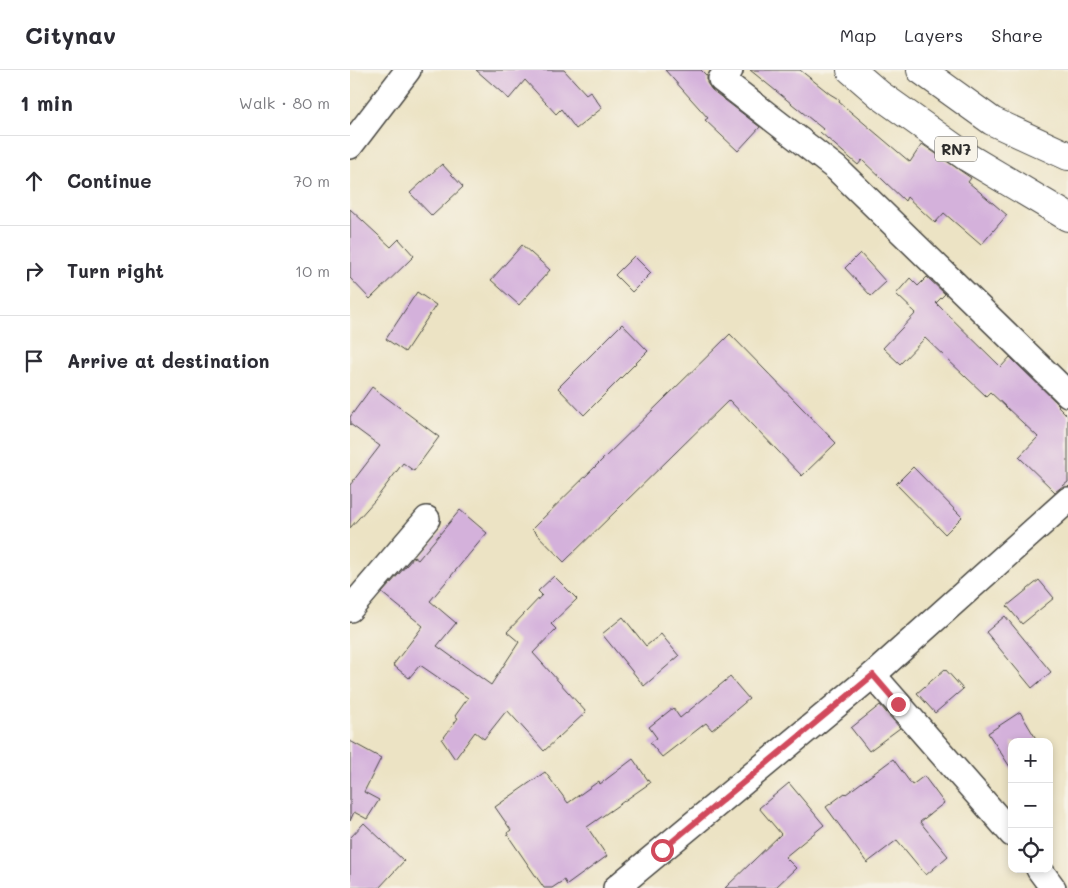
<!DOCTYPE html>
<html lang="en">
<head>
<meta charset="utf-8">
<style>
	body { margin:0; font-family:Mali,sans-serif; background:#f7f7f7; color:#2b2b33 }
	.controls { position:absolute; right:15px; bottom:15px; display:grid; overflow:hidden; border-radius:10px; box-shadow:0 2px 8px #0003 }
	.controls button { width:45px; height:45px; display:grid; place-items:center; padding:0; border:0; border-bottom:1px solid #e1e1e2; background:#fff; color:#2b2b33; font:25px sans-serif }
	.stop { position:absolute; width:15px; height:15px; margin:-11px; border:4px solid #d1495b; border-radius:50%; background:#fff }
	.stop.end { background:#d1495b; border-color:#fff; box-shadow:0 1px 5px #0008 }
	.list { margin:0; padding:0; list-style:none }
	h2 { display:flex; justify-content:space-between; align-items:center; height:65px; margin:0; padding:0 20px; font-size:21px }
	h2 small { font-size:16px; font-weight:400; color:#7c7c81 }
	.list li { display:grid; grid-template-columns:32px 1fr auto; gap:15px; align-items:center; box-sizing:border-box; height:90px; padding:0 20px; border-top:1px solid #e1e1e2 }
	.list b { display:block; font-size:19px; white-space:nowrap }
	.list em { font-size:16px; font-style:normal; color:#7c7c81 }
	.icon { flex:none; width:28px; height:28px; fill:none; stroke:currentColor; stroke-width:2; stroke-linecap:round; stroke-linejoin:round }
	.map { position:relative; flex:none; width:718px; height:818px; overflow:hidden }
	header { display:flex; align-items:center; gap:30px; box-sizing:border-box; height:70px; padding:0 25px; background:#fff; border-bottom:1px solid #e1e1e2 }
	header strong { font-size:24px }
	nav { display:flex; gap:28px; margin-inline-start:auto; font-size:18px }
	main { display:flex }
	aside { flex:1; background:#fff }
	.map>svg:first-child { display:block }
	.building { fill:#d4b1db }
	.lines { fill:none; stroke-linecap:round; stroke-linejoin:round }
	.minor-casing { stroke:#484742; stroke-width:28 }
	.primary-casing { stroke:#484742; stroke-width:30 }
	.minor { stroke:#fff; stroke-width:25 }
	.primary { stroke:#fff; stroke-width:28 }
	.route { stroke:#d1495b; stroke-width:6 }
	.labels { text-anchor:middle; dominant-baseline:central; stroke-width:5; stroke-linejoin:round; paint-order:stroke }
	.shield { fill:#f7f3e8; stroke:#686764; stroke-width:1 }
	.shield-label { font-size:15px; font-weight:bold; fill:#2b2b2b }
</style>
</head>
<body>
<header>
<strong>Citynav</strong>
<nav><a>Map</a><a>Layers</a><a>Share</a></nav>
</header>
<main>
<aside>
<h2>1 min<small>Walk · 80 m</small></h2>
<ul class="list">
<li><svg class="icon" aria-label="ahead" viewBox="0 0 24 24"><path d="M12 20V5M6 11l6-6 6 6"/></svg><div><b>Continue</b></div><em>70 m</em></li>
<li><svg class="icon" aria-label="right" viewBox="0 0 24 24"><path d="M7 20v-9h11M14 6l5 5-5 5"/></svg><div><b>Turn right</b></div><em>10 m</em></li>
<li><svg class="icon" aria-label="arrive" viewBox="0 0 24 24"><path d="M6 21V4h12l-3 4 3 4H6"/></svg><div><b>Arrive at destination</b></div></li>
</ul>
</aside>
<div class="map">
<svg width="718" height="818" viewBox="0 0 718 818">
	<rect width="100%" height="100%" fill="#f7f3e8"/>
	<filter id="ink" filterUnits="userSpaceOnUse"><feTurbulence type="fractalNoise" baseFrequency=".02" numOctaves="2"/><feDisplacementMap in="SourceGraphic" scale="10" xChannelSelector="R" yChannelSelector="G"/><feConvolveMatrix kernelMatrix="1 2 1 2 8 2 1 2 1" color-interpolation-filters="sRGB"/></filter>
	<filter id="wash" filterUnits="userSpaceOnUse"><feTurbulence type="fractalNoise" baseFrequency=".0096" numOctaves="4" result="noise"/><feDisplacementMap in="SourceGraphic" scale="20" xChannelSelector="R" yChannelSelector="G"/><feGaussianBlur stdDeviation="1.12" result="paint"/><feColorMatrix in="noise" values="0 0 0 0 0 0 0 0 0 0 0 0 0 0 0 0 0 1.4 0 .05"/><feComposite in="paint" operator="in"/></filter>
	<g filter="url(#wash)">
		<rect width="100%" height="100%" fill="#ece3c4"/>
		<g id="blocks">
			<!-- building -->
			<g class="building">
				<path d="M 126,0 L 214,0 L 236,24 L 240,21 L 252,38 L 226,59 L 211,39 L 206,44 L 175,10 L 159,29 Z"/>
				<path d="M 315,0 L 351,0 L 357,6 L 357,13 L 362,20 L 410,57 L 388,81 L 355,50 L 358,48 Z"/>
				<path d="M 400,0 L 450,0 L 480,24 L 490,30 L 489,32 L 560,92 L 572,74 L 621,108 L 618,112 L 657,145 L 631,175 L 594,143 L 585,153 L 557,127 L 555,131 L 512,90 L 508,95 L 470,62 L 473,59 Z"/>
				<path d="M 92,94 L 113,117 L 82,146 L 60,123 Z"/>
				<path d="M 0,139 L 41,177 L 49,169 L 64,186 L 20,229 L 0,208 Z"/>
				<path d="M 172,175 L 200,200 L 169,235 L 141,210 Z"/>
				<path d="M 510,183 L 536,212 L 521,226 L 495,198 Z"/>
				<path d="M 284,186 L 301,203 L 282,222 L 265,205 Z"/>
				<path d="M 577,207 L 595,224 L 586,233 L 651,297 L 660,287 L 709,335 L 708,336 L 718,346 L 718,412 L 705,422 L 669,387 L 688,367 L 640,322 L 636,326 L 575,268 L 550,294 L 533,278 L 566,243 L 546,224 L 560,208 L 568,216 Z"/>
				<path d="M 67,222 L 86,235 L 55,282 L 36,269 Z"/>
				<path d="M 272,254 L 298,281 L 234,345 L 208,318 Z"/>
				<path d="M 380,264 L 486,373 L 452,406 L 379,330 L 214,492 L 182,459 Z"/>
				<path d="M 22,317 L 89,367 L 64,401 L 53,393 L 25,430 L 0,458 L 0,415 L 30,376 L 0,354 L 0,347 Z"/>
				<path d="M 563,397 L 612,447 L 595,464 L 546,414 Z"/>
				<path d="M 110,440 L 137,463 L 80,531 L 106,553 L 87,576 L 141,615 L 169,572 L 157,562 L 192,525 L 188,521 L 204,506 L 227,529 L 201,554 L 206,559 L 183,583 L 236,642 L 194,681 L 157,640 L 134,669 L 125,662 L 105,689 L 92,670 L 108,648 L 105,646 L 118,628 L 70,595 L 59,608 L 43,595 L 73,556 L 32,523 L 64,487 L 68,490 Z"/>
				<path d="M 689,510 L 704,528 L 672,554 L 657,536 Z"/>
				<path d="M 655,546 L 701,602 L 682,618 L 636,562 Z"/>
				<path d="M 273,547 L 296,576 L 311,564 L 329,586 L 294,616 L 252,564 Z"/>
				<path d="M 595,599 L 613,619 L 585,643 L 567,623 Z"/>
				<path d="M 380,607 L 399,629 L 362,660 L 356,653 L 312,687 L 300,673 L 307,668 L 299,657 L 323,638 L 330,648 Z"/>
				<path d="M 530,635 L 550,658 L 519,681 L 501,658 Z"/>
				<path d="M 670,642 L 688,672 L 662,672 L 662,700 L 638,663 Z"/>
				<path d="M 0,671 L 31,688 L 14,722 L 29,730 L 17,749 L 4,742 L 0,751 Z"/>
				<path d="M 283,689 L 300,713 L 237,757 L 257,786 L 217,815 L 214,810 L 202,818 L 194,818 L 161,770 L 157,763 L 161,760 L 145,737 L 195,702 L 218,733 L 249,711 L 250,714 Z"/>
				<path d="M 543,689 L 562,715 L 574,706 L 594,733 L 570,752 L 598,786 L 576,805 L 547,770 L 517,793 L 476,737 L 495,723 L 496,724 Z"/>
				<path d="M 439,713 L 474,755 L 435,787 L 446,798 L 425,818 L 375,818 L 431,764 L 409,738 Z"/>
				<path d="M 14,753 L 54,791 L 29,818 L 0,818 L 0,768 Z"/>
			</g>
		</g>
	</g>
	<g filter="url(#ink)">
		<use href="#blocks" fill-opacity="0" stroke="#484742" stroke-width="1"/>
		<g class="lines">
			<!-- minor casing -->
			<g class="minor-casing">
				<g id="minor">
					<path d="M 380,0 L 371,9 L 487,99 L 718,324"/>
					<path d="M 0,76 L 58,0"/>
					<path d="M 0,539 L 77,449"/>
					<path d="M 523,605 L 662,764"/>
					<path d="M 689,799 L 703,818"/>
					<path d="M 266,818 L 523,605 L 718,430"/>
				</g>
			</g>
			<!-- primary casing -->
			<g class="primary-casing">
				<g id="primary">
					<path d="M 501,0 L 530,25 L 617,87 L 718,147"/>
					<path d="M 571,0 L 642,51 L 718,86"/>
				</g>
			</g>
			<!-- minor -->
			<use href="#minor" class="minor"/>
			<!-- primary -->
			<use href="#primary" class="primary"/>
		</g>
	</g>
	<g class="lines" filter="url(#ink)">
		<!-- route -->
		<path class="route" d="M 312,780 L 523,605 L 548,634"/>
	</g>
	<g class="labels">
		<!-- shield labels -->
		<rect class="shield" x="585" y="66.5" width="42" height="25" rx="4"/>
		<g class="shield-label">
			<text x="606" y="79">RN7</text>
		</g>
	</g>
</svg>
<div class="controls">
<button>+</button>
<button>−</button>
<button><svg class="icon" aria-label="locate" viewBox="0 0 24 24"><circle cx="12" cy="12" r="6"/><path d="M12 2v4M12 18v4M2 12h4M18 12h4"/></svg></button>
</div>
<div class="stop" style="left:312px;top:780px"></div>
<div class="stop end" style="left:548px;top:634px"></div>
</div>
</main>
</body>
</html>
